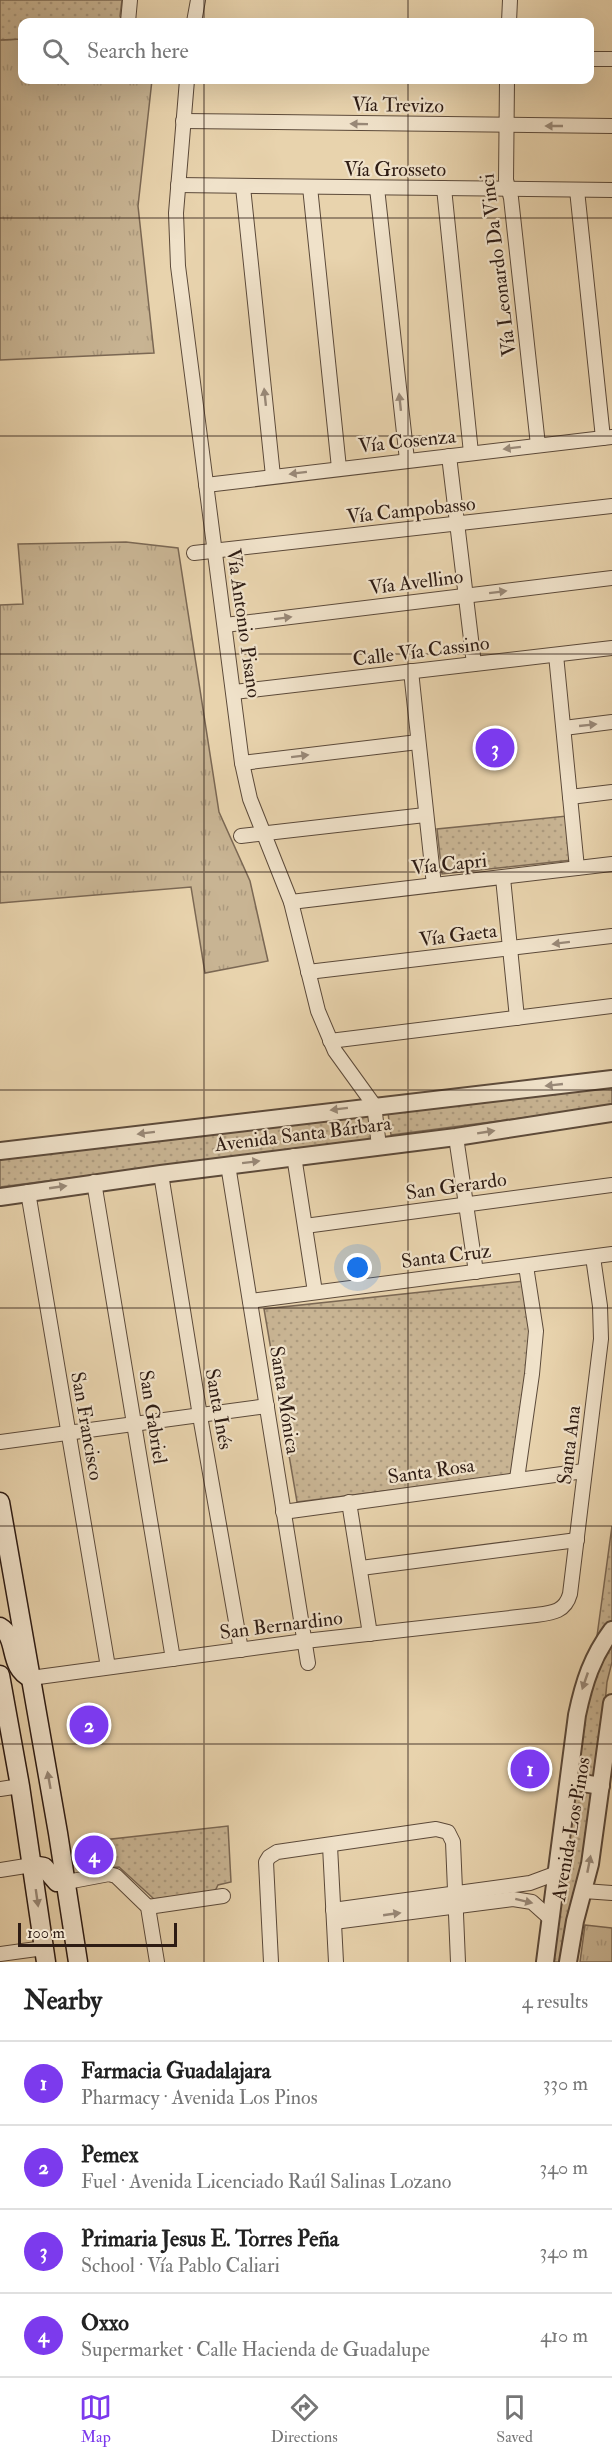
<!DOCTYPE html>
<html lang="en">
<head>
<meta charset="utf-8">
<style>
	body { margin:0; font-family:"IM FELL Double Pica",serif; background:#f6f6f6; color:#222 }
	.scale { position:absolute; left:18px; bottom:15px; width:159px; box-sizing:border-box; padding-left:6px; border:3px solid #2e1c14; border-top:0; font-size:16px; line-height:21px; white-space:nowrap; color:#2e1c14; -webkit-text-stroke:4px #f0e2ca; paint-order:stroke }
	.you { position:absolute; left:358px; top:1268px; width:21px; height:21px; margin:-15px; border:4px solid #fff; border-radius:50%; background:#1a73e8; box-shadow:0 0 0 9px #1a73e833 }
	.badge { display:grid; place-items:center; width:39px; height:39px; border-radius:50%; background:#7c3aed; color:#fff; font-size:20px; font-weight:700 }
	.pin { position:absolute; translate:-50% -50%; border:3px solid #fff; box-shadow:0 2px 6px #0006 }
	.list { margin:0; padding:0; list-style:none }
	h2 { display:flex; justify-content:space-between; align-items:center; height:78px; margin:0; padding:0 24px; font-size:26px }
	h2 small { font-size:20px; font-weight:400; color:#767676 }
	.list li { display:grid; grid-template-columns:39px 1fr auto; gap:18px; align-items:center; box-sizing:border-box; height:84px; padding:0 24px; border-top:2px solid #e0e0e0 }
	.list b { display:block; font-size:22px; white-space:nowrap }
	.list p { margin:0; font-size:20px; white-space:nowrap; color:#767676 }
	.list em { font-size:20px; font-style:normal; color:#767676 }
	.icon { flex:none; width:33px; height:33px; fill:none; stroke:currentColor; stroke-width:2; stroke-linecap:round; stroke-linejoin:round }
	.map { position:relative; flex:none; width:612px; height:1962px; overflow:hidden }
	.search { position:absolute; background:#fff; box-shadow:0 6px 24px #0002; left:18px; right:18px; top:18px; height:66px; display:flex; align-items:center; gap:15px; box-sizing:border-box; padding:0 21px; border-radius:12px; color:#767676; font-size:22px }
	.sheet { height:414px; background:#fff }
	nav { display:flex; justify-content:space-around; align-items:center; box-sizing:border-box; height:84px; border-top:2px solid #e0e0e0; background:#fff; font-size:16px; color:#767676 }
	nav a { display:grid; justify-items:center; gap:3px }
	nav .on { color:#7c3aed }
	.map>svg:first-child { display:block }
	.grass { fill:url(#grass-tufts); stroke:#7b6854; stroke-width:1.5 }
	.park { fill:url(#park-dots); stroke:#7b6854; stroke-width:1.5 }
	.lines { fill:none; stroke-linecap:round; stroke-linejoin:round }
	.minor-casing { stroke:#5c4a3a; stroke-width:16 }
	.tertiary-casing { stroke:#5c4a3a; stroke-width:20 }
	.secondary-casing { stroke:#2e1c14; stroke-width:21 }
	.minor { stroke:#f0e2ca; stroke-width:14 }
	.tertiary { stroke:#f0e2ca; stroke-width:16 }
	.secondary { stroke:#f0e2ca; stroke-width:18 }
	.oneway { fill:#998978 }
	.grid { fill:none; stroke:#2e1c14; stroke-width:1.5; stroke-opacity:0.55 }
	.labels { text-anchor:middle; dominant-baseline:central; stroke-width:4.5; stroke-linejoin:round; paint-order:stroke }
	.street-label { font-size:20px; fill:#2e1c14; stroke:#f0e2ca }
</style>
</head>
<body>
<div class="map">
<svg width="612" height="1962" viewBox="0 0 612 1962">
	<defs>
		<pattern id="grass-tufts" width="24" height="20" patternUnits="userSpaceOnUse" patternTransform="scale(1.5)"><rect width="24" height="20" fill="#c8b493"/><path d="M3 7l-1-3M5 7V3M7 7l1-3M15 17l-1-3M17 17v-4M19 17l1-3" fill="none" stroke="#ac9a7e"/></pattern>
		<pattern id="park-dots" width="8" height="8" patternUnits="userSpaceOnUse" patternTransform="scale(1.5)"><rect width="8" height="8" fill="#c8b493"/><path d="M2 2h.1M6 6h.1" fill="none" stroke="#ac9a7e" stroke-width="1.8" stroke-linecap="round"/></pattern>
	</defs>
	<rect width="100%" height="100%" fill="#e8d3ad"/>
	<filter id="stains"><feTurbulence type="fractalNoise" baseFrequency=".00333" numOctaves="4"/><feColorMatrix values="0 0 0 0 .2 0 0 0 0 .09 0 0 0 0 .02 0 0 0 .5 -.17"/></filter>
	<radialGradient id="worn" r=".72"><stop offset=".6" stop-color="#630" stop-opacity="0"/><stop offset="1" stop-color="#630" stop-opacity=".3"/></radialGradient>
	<!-- grass -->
	<g class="grass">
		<path d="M 22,39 L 22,80 L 152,80 L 138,206 L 154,353 L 0,360 L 0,40 Z"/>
		<path d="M 126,542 L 178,548 L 219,812 L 250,881 L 268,961 L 205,973 L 191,887 L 0,903 L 0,605 L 23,604 L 18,544 Z"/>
		<path d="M 585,1925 L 612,1928 L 612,1962 L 580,1962 Z"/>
	</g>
	<!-- park -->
	<g class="park">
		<path d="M 0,0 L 122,0 L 120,16 L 122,22 L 22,22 L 22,39 L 0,40 Z"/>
		<path d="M 567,816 L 572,860 L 442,874 L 437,829 Z"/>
		<path d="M 612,1086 L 612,1106 L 391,1135 L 388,1113 Z"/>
		<path d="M 369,1112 L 373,1139 L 0,1187 L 0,1157 Z"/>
		<path d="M 524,1281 L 532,1342 L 512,1475 L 297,1502 L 264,1309 Z"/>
		<path d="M 612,1526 L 612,1620 L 604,1632 L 597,1636 Z"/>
		<path d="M 612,1645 L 612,1662 L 607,1682 L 598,1777 L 576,1774 C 583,1730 587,1683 612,1645 Z"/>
		<path d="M 576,1789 L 595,1791 L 587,1845 L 564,1933 L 560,1962 L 552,1962 Z"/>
		<path d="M 228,1826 L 231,1882 L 218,1885 L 215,1891 L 154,1899 L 119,1867 L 105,1868 L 103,1840 Z"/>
	</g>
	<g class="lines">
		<!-- minor casing -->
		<g class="minor-casing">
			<g id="minor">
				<path d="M 128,22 L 130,0"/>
				<path d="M 194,22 L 198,0"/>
				<path d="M 509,22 L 510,0"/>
				<path d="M 590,59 L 612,59"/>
				<path d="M 187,80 L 176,213 L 178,266 L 242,763 L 250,799 L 291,902 L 318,1011 L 335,1051 L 374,1105 L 379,1146"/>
				<path d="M 507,80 L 506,180 L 511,198 L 538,445"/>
				<path d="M 183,121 L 612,126"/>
				<path d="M 178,185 L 612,190"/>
				<path d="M 243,187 L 273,476"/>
				<path d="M 310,187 L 339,468"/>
				<path d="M 377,188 L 407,460"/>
				<path d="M 444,188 L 471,453"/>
				<path d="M 577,190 L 603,438"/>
				<path d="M 449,456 L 474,664"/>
				<path d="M 206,485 L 612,437"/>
				<path d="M 194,553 L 612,506"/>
				<path d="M 225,625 L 612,578"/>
				<path d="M 556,655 L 577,868"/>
				<path d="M 411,671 L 434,885"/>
				<path d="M 234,692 L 612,648"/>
				<path d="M 564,728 L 612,722"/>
				<path d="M 242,763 L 418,742"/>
				<path d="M 570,797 L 612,792"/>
				<path d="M 241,836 L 425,815"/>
				<path d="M 503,878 L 517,1018"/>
				<path d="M 291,902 L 612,864"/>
				<path d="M 308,972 L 612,936"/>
				<path d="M 330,1041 L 612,1006"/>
				<path d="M 456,1137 L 476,1272"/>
				<path d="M 294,1156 L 315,1292"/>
				<path d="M 228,1165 L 308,1663"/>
				<path d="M 161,1174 L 200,1416 L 241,1650"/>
				<path d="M 94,1182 L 173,1659"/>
				<path d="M 28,1192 L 108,1667"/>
				<path d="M 305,1226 L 612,1185"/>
				<path d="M 250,1301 L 612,1254"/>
				<path d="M 0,1442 L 267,1406"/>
				<path d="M 517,1479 L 532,1374 L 536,1331 L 526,1266"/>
				<path d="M 349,1502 L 370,1634"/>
				<path d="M 283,1512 L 584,1471"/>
				<path d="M 361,1568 L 577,1540"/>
				<path d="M 31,1678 L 305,1641 L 536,1615 C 552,1613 565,1612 570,1594 L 601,1339 L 600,1306 L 593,1257"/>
				<path d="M 0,1789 L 20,1786"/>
				<path d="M 330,1846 L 336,1962"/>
				<path d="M 0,1870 L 32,1865"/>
				<path d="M 67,1882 L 109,1874 L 116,1876 L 148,1907 L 157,1962"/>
				<path d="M 584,1891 L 612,1893"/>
				<path d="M 148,1907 L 223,1896"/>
				<path d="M 333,1910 L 530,1883 L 557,1873"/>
				<path d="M 334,1922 L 513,1899 L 532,1902 L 551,1919"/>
				<path d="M 0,1954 L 44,1948"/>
				<path d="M 271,1962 L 266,1862 L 269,1857 L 277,1852 L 436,1829 L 448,1832 L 453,1842 L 458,1962"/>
			</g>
		</g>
		<!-- tertiary casing -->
		<g class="tertiary-casing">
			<g id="tertiary">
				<path d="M 0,1151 L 612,1079"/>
				<path d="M 0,1197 L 161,1174 L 456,1137 L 612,1113"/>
				<path d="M 570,1781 L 601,1786"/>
				<path d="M 545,1962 L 577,1715 C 584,1682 592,1657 612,1630"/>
				<path d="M 568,1962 L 575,1921 L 590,1864 L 612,1703"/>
			</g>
		</g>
		<!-- secondary casing -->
		<g class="secondary-casing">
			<g id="secondary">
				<path d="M 0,1502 L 58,1833 L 78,1962"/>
				<path d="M 0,1627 C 19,1638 7,1667 31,1678"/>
				<path d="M 0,1675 L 20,1786 L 46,1962"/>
				<path d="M 32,1865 L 44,1867 L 57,1882 L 67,1882"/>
			</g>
		</g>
		<!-- minor -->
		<use href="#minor" class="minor"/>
		<!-- tertiary -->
		<use href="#tertiary" class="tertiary"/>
		<!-- secondary -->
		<use href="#secondary" class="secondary"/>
	</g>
	<!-- one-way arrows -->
	<defs><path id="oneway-solid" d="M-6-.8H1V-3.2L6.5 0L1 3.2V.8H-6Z" transform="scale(1.5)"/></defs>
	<g class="oneway">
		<use href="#oneway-solid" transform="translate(359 124) rotate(-179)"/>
		<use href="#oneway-solid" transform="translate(554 126) rotate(-180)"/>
		<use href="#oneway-solid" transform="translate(265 397) rotate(-96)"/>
		<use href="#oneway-solid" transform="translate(400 402) rotate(-96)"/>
		<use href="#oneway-solid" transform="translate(512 448) rotate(173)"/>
		<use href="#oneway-solid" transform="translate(298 473) rotate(173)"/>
		<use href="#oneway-solid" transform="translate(498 592) rotate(-7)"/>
		<use href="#oneway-solid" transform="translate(283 618) rotate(-7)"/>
		<use href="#oneway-solid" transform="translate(588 725) rotate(-6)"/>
		<use href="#oneway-solid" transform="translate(300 756) rotate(-7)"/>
		<use href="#oneway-solid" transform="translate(561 943) rotate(173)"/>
		<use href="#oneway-solid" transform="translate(554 1085) rotate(174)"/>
		<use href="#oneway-solid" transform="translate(339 1109) rotate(173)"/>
		<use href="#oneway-solid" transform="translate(486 1132) rotate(-9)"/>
		<use href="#oneway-solid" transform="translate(146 1133) rotate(173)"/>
		<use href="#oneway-solid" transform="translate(251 1162) rotate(-7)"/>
		<use href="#oneway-solid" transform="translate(58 1187) rotate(-8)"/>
		<use href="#oneway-solid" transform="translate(585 1681) rotate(109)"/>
		<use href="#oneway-solid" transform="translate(49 1780) rotate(-100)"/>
		<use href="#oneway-solid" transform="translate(589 1864) rotate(-79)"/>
		<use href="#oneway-solid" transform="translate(37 1898) rotate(82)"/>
		<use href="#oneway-solid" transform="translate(524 1901) rotate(14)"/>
		<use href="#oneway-solid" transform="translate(392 1914) rotate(-8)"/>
	</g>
	<!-- grid -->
	<path class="grid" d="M 204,0 L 204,22M 408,0 L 408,22M 204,80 L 204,1962M 408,80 L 408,1962M 0,218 L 612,218M 0,436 L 612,436M 0,654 L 612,654M 0,872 L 612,872M 0,1090 L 612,1090M 0,1308 L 612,1308M 0,1526 L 612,1526M 0,1744 L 612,1744"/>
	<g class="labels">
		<!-- street labels -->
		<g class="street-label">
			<text transform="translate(398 105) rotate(1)">Vía Trevizo</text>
			<text x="395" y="169">Vía Grosseto</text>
			<text transform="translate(498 265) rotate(-97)">Vía Leonardo Da Vinci</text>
			<text transform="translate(407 441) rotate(-6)">Vía Cosenza</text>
			<text transform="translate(411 510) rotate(-6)">Vía Campobasso</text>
			<text transform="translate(416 582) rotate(-7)">Vía Avellino</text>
			<text transform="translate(244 623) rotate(82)">Vía Antonio Pisano</text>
			<text transform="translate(421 651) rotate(-7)">Calle Vía Cassino</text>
			<text transform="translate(449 864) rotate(-6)">Vía Capri</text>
			<text transform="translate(458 935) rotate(-7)">Vía Gaeta</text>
			<text transform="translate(303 1134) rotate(-7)">Avenida Santa Bárbara</text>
			<text transform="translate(456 1186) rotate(-8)">San Gerardo</text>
			<text transform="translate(446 1256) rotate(-7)">Santa Cruz</text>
			<text transform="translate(285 1400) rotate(81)">Santa Mónica</text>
			<text transform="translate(219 1409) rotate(80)">Santa Inés</text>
			<text transform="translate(153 1417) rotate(81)">San Gabriel</text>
			<text transform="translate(87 1426) rotate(80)">San Francisco</text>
			<text transform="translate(569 1445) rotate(-83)">Santa Ana</text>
			<text transform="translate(431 1471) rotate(-8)">Santa Rosa</text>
			<text transform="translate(281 1625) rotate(-7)">San Bernardino</text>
			<text transform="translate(571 1829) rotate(-80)">Avenida Los Pinos</text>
		</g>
	</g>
	<rect width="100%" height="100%" filter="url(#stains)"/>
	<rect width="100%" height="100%" fill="url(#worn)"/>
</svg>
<div class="scale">100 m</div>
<div class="you"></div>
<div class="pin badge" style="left:530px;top:1769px">1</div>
<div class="pin badge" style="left:89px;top:1725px">2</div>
<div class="pin badge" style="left:495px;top:748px">3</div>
<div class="pin badge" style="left:94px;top:1855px">4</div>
<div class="search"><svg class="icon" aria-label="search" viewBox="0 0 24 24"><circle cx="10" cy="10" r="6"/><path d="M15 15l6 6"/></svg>Search here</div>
</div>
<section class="sheet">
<h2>Nearby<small>4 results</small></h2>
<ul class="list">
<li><span class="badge">1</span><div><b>Farmacia Guadalajara</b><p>Pharmacy · Avenida Los Pinos</p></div><em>330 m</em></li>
<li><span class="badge">2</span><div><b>Pemex</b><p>Fuel · Avenida Licenciado Raúl Salinas Lozano</p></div><em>340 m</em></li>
<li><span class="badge">3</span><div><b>Primaria Jesus E. Torres Peña</b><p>School · Vía Pablo Caliari</p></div><em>340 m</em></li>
<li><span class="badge">4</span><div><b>Oxxo</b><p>Supermarket · Calle Hacienda de Guadalupe</p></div><em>410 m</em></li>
</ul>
</section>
<nav>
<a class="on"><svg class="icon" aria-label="map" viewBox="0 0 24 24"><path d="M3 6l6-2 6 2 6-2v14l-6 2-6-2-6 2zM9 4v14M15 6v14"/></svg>Map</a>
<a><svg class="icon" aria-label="directions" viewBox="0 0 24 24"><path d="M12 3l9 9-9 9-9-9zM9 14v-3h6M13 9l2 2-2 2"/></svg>Directions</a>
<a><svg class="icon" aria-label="saved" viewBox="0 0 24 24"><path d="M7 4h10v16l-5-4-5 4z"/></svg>Saved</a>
</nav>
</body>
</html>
